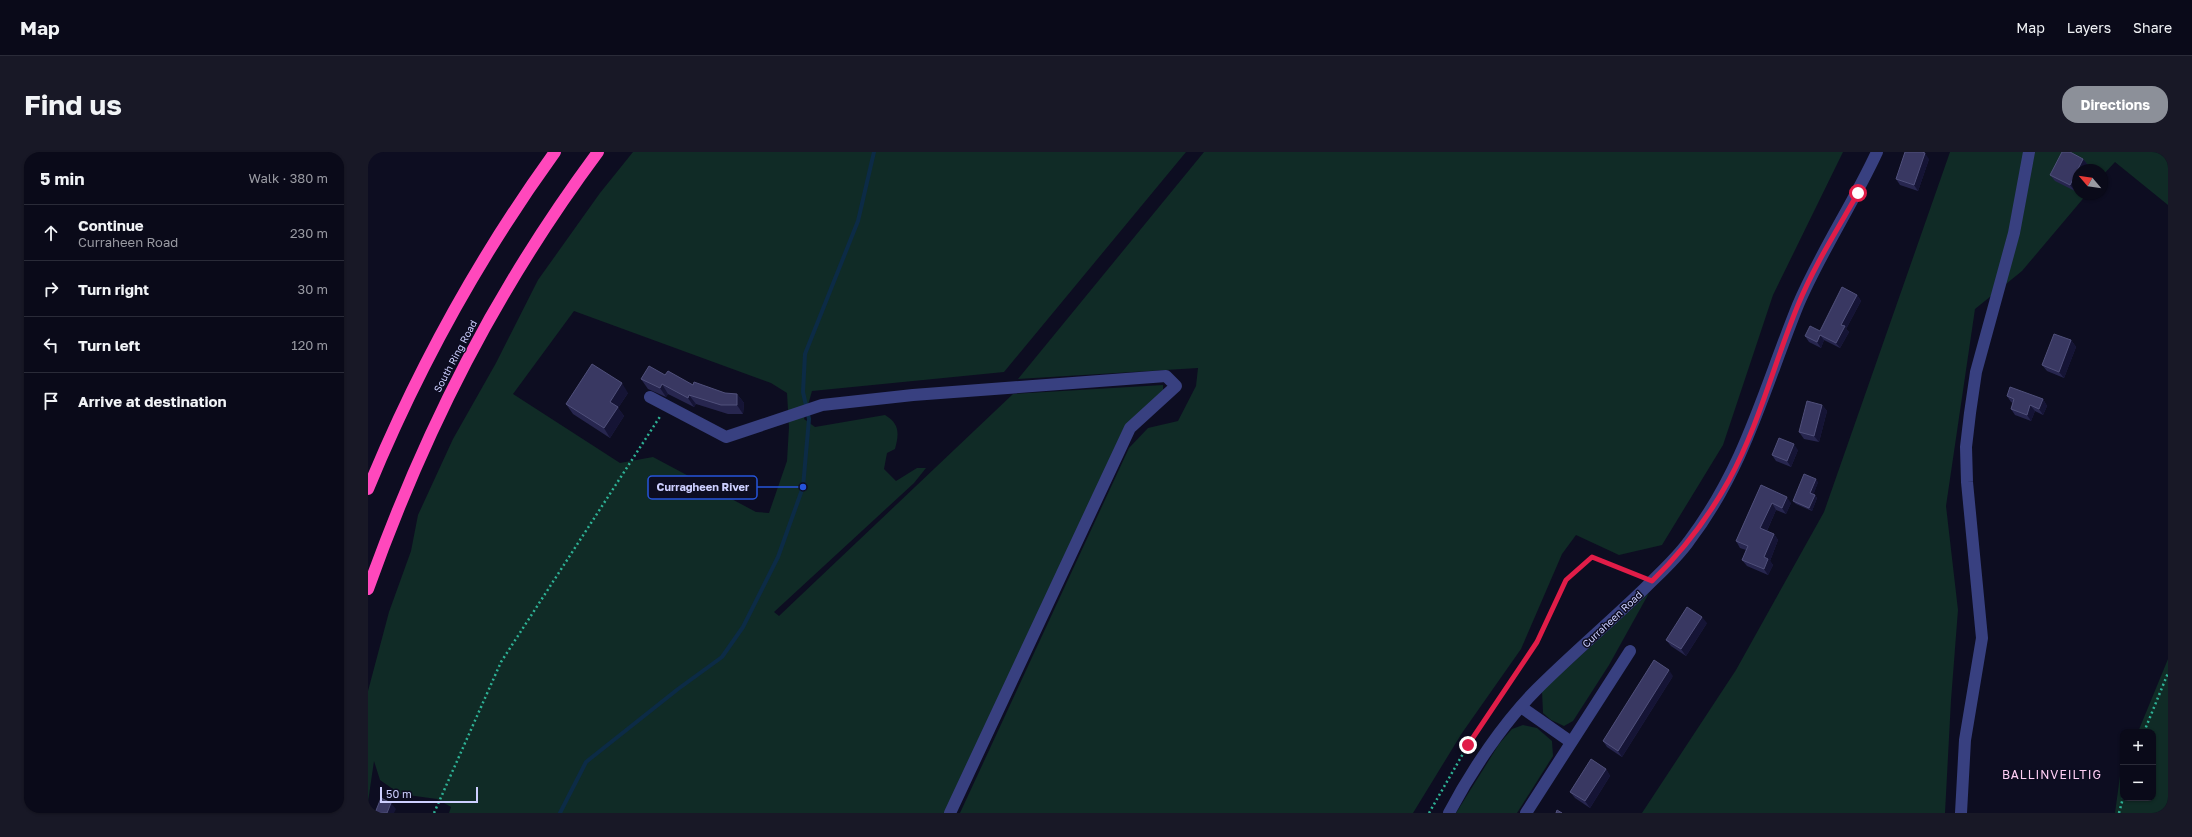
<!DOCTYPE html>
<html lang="en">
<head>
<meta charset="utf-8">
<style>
	body { margin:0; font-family:"Golos Text",sans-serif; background:#181826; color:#f1f3f6 }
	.controls { position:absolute; right:12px; bottom:12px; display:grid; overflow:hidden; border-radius:8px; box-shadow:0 1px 3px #0004 }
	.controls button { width:36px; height:36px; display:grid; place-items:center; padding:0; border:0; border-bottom:1px solid #2a2b38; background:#0a0a19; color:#f1f3f6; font:20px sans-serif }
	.compass { position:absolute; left:1704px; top:12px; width:36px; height:36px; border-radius:50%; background:#0a0a19; box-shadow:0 1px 3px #0004; rotate:299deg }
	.scale { position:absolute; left:12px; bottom:10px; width:98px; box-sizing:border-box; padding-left:4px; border:2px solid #cdcfff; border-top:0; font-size:11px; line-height:14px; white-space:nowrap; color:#cdcfff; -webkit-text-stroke:3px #0d0d21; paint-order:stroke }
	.stop { position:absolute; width:12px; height:12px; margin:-9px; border:3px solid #e11d48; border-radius:50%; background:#fff }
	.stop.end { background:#e11d48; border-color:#fff; box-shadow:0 1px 4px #0008 }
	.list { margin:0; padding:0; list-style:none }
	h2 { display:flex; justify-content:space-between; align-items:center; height:52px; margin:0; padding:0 16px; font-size:17px }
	h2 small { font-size:13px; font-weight:400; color:#999aa2 }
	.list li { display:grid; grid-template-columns:26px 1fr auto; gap:12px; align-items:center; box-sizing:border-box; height:56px; padding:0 16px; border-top:1px solid #2a2b38 }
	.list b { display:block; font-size:15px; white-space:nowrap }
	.list p { margin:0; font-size:13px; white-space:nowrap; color:#999aa2 }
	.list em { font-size:13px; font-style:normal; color:#999aa2 }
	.icon { flex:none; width:22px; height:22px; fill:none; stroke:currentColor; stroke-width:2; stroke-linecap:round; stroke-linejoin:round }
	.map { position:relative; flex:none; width:1800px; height:661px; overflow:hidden; border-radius:16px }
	header { display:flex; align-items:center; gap:24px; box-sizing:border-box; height:56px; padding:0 20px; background:#0a0a19; border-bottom:1px solid #2a2b38 }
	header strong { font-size:19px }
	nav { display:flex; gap:22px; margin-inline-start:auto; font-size:14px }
	.intro { display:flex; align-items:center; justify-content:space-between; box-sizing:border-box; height:96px; padding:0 24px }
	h1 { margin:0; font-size:28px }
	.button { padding:10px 18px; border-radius:16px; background:#8c9099; color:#fff; font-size:14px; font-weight:700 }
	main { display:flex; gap:24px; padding:0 24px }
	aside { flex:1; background:#0a0a19; border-radius:16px; box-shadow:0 1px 3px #0004 }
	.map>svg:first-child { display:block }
	.green { fill:#102b26; fill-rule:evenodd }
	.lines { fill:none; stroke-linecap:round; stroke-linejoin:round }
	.stream { stroke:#0c2b46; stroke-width:4 }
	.path { stroke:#2eb296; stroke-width:2.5; stroke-dasharray:2 3; stroke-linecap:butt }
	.minor { stroke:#384080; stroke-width:12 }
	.highway { stroke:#ff48bc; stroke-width:12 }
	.wall { fill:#27264f }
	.shaded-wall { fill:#151435 }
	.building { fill:#393862; stroke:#50507b }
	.route { stroke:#e11d48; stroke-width:5 }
	.labels { text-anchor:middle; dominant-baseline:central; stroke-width:3; stroke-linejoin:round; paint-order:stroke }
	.street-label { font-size:10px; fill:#cdcfff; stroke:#0d0d21 }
	.quarter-label { font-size:12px; letter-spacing:1px; fill:#ffcff5; stroke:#0d0d21 }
	.leader { fill:none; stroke:#2654da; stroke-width:1.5 }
	.callout-dot { fill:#2654da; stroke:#0d0d21; stroke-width:1.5 }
	.callout { fill:#0d0d21; stroke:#2654da; stroke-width:1.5 }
	.callout-label { font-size:11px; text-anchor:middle; font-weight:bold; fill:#cdcfff }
</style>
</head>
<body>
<header>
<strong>Map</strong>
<nav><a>Map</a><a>Layers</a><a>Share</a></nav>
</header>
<div class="intro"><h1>Find us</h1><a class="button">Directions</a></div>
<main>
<aside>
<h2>5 min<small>Walk · 380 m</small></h2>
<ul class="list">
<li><svg class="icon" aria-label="ahead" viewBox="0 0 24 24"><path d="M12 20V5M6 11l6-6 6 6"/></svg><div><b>Continue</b><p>Curraheen Road</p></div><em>230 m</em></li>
<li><svg class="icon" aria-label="right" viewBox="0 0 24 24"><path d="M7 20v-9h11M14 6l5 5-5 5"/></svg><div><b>Turn right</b></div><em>30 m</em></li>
<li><svg class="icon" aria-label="left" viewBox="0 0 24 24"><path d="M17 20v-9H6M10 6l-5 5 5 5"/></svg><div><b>Turn left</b></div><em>120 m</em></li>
<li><svg class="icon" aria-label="arrive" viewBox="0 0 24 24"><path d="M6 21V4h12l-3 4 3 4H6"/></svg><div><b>Arrive at destination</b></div></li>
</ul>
</aside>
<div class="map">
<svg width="1800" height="661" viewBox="0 0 1800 661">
	<rect width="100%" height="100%" fill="#0d0d21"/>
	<!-- green -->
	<g class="green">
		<path d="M 265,0 L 818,0 L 636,220 L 444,239 L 436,267 L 447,275 L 517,263 C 532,272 531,282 527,297 L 519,301 L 516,317 L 528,329 L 549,316 L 558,316 L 546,331 L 406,460 L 411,464 L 645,242 L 795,233 L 795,240 L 761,272 L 577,661 L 81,661 L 83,655 L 69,647 L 32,642 L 12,628 L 6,609 L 0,650 L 0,539 L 21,460 L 43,399 L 50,363 L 85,287 L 128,211 L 170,128 L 232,41 ZM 206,159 L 403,231 L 419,241 L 421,275 L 419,309 L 401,361 L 388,360 L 285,305 L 252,311 L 145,242 Z"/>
		<path d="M 836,0 L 1475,0 L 1405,143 L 1355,293 L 1294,393 L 1251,403 L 1208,383 L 1194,402 L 1153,497 L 1094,581 L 1045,661 L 592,661 L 761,296 L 780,276 L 810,269 L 828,234 L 830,216 L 650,227 Z"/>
		<path d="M 1582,0 L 1798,0 L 1800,3 L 1800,53 L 1747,10 L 1734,24 L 1734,18 L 1710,18 L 1710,42 L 1719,42 L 1654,119 L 1607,157 L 1578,354 L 1590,458 L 1583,548 L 1577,661 L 1274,661 L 1368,518 L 1456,360 Z"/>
		<path d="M 1281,441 L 1241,513 L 1205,569 L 1196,574 L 1183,568 L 1175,561 L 1174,539 Z"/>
		<path d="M 1800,507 L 1800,661 L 1747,661 L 1752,624 L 1755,616 L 1755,646 L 1785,646 L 1785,580 L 1770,580 Z"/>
		<path d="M 1155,573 L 1169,576 L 1184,589 L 1185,604 L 1149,661 L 1088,661 L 1131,592 L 1144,577 Z"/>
	</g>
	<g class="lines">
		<!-- stream -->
		<path class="stream" d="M 192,661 L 218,610 L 310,537 L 354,505 L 375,475 L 410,405 L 435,335 L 441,267 L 435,240 L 437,202 L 490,69 L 506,0"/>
		<!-- path -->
		<g class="path">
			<path d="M 1776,580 L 1800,521"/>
			<path d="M 66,661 L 133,510 L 293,263"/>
			<path d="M 1061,661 L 1100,593 L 1169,491 L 1198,428 L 1224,405 L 1272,424"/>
			<path d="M 1751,661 L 1755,646"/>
		</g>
		<!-- minor -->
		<g class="minor">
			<path d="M 282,245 L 358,285 L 454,253 L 545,243 L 798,224 L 808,234 L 762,276 L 582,661"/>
			<path d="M 1153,555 L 1203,590"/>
			<path d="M 1081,661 C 1103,619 1136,570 1169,537 C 1204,502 1242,470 1277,436 C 1292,421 1309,406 1321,389 C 1377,315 1396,237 1430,153 C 1452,101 1485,52 1509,0"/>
			<path d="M 1158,661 L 1262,499"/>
			<path d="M 1593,661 L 1597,588 L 1614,486 L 1599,330 L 1598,295 L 1602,261 L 1608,220 L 1646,81 L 1661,0"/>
		</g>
		<!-- highway -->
		<g class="highway">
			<path d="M 0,337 C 49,218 111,105 187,0"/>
			<path d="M 0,437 C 57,277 129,136 230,0"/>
		</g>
	</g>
	<!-- wall -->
	<g class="wall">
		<path d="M 1561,7 L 1550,39 L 1532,33 L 1528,27 Z"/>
		<path d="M 1715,7 L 1720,13 L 1710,18 L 1710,32 L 1707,39 L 1687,29 L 1682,23 Z"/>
		<path d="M 1489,143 L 1493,149 L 1478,177 L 1481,180 L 1472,196 L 1456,188 L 1453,196 L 1441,190 L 1437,184 L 1452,179 Z"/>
		<path d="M 1703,188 L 1708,195 L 1696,226 L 1679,219 L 1674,213 Z"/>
		<path d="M 297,223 L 325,233 L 357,241 L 369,242 L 376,251 L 375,262 L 360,262 L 328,252 L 326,255 L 300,242 L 298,245 L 280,237 L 273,227 Z"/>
		<path d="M 260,241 L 250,256 L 256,264 L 242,286 L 205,262 L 198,252 Z"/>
		<path d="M 1639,244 L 1675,247 L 1679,254 L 1675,263 L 1667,259 L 1663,269 L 1647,263 L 1643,257 L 1645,251 L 1643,250 Z"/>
		<path d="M 1454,253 L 1459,259 L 1451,290 L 1436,287 L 1431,280 Z"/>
		<path d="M 1430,298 L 1423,315 L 1408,309 L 1404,303 Z"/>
		<path d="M 1450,330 L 1445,343 L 1447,343 L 1449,346 L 1444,359 L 1428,352 L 1425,349 Z"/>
		<path d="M 1393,333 L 1423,351 L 1418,362 L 1408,358 L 1399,379 L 1406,382 L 1410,388 L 1402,409 L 1405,413 L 1400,423 L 1379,414 L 1374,408 L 1378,398 L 1372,396 L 1368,389 Z"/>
		<path d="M 1339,471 L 1318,504 L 1303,494 L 1298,488 Z"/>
		<path d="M 1305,524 L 1254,605 L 1239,595 L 1235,589 Z"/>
		<path d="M 1238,617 L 1242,624 L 1222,656 L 1207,646 L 1202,640 Z"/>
	</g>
	<!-- shaded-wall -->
	<g class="shaded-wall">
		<path d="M 1557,1 L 1561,7 L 1550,39 L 1546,33 Z"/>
		<path d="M 1715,7 L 1720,13 L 1717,18 L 1710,18 L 1710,32 L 1707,39 L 1702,33 Z"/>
		<path d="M 1489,143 L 1493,149 L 1478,177 L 1481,180 L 1472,196 L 1468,191 L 1473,173 Z"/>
		<path d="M 1452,183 L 1456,188 L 1453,196 L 1449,190 Z"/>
		<path d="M 1703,188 L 1708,195 L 1696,226 L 1691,220 Z"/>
		<path d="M 254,231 L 260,241 L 250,256 L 256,264 L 242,286 L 236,276 L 242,250 Z"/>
		<path d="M 294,232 L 300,242 L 298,245 L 292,236 Z"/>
		<path d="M 369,242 L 376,251 L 375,262 L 369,253 Z"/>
		<path d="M 321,243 L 328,252 L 326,255 L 320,246 Z"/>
		<path d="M 1675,247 L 1679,254 L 1675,263 L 1671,257 Z"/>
		<path d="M 1454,253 L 1459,259 L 1451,290 L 1446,284 Z"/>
		<path d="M 1662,253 L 1667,259 L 1663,269 L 1659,263 Z"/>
		<path d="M 1426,292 L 1430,298 L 1423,315 L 1419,309 Z"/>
		<path d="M 1448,327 L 1450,330 L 1445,344 L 1442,341 Z"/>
		<path d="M 1447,343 L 1449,346 L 1444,359 L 1441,356 Z"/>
		<path d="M 1419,345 L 1423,351 L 1418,362 L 1414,356 Z"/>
		<path d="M 1404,351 L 1408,358 L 1397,383 L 1392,376 Z"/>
		<path d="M 1406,382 L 1410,388 L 1402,409 L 1405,413 L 1400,423 L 1396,417 L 1396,405 Z"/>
		<path d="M 1334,465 L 1339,471 L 1318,504 L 1313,497 Z"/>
		<path d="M 1301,518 L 1305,524 L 1254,605 L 1250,599 Z"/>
		<path d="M 1238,617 L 1242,624 L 1222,656 L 1217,649 Z"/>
		<path d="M 23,651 L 28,657 L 26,661 L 19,661 Z"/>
	</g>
	<!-- building -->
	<g class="building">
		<path d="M 1537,0 L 1554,0 L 1557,1 L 1546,33 L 1528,27 Z"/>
		<path d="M 1694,0 L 1702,0 L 1715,7 L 1702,33 L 1682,23 Z"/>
		<path d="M 1474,135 L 1489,143 L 1473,173 L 1477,174 L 1468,191 L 1452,183 L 1449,190 L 1437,184 L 1442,174 L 1452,179 Z"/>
		<path d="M 1686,182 L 1703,188 L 1691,220 L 1674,213 Z"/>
		<path d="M 224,212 L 254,231 L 242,250 L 250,255 L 236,276 L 198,252 Z"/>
		<path d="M 281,214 L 297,223 L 300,219 L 325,233 L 326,230 L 357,241 L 369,242 L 369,253 L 353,253 L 321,243 L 320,246 L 294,232 L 292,236 L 273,227 Z"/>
		<path d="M 1642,235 L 1675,247 L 1671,257 L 1662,253 L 1659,263 L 1643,257 L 1646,247 L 1639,244 Z"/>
		<path d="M 1439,249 L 1454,253 L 1446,284 L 1431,280 Z"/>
		<path d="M 1411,286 L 1426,292 L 1419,309 L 1404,303 Z"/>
		<path d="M 1436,322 L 1448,327 L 1442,341 L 1447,343 L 1441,356 L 1425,349 Z"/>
		<path d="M 1393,333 L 1419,345 L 1414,356 L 1404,351 L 1392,376 L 1406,382 L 1396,405 L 1400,407 L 1396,417 L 1374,408 L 1380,394 L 1368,389 Z"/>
		<path d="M 1319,455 L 1334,465 L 1313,497 L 1298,488 Z"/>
		<path d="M 1286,508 L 1301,518 L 1250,599 L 1235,589 Z"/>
		<path d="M 1223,607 L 1238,617 L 1217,649 L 1202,640 Z"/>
		<path d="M 13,646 L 23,651 L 19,661 L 7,661 Z"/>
		<path d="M 1189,658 L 1194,661 L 1188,661 Z"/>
	</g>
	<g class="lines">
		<!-- route -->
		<path class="route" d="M 1100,593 L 1169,490 L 1198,428 L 1224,405 L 1284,429 C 1315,399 1340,366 1361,328 C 1391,273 1406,211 1430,153 C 1446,114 1469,78 1490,41"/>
	</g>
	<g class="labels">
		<!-- street labels -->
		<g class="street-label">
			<text transform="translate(87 204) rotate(-62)">South Ring Road</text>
			<text transform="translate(1244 467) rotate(-43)">Curraheen Road</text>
		</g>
		<!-- quarter labels -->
		<g class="quarter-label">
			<text x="1684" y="622">BALLINVEILTIG</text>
		</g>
	</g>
	<!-- callouts -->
	<path class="leader" d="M435 335L389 335"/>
	<circle class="callout-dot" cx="435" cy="335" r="4"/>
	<rect class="callout" x="280" y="324" width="109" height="23" rx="4"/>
	<g class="callout-label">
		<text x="335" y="339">Curragheen River</text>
	</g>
</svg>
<div class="controls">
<button>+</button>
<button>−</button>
</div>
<svg class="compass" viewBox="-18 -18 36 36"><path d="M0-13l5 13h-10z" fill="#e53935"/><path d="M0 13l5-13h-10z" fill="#999aa2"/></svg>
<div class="scale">50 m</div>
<div class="stop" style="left:1490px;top:41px"></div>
<div class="stop end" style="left:1100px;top:593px"></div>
</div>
</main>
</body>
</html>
